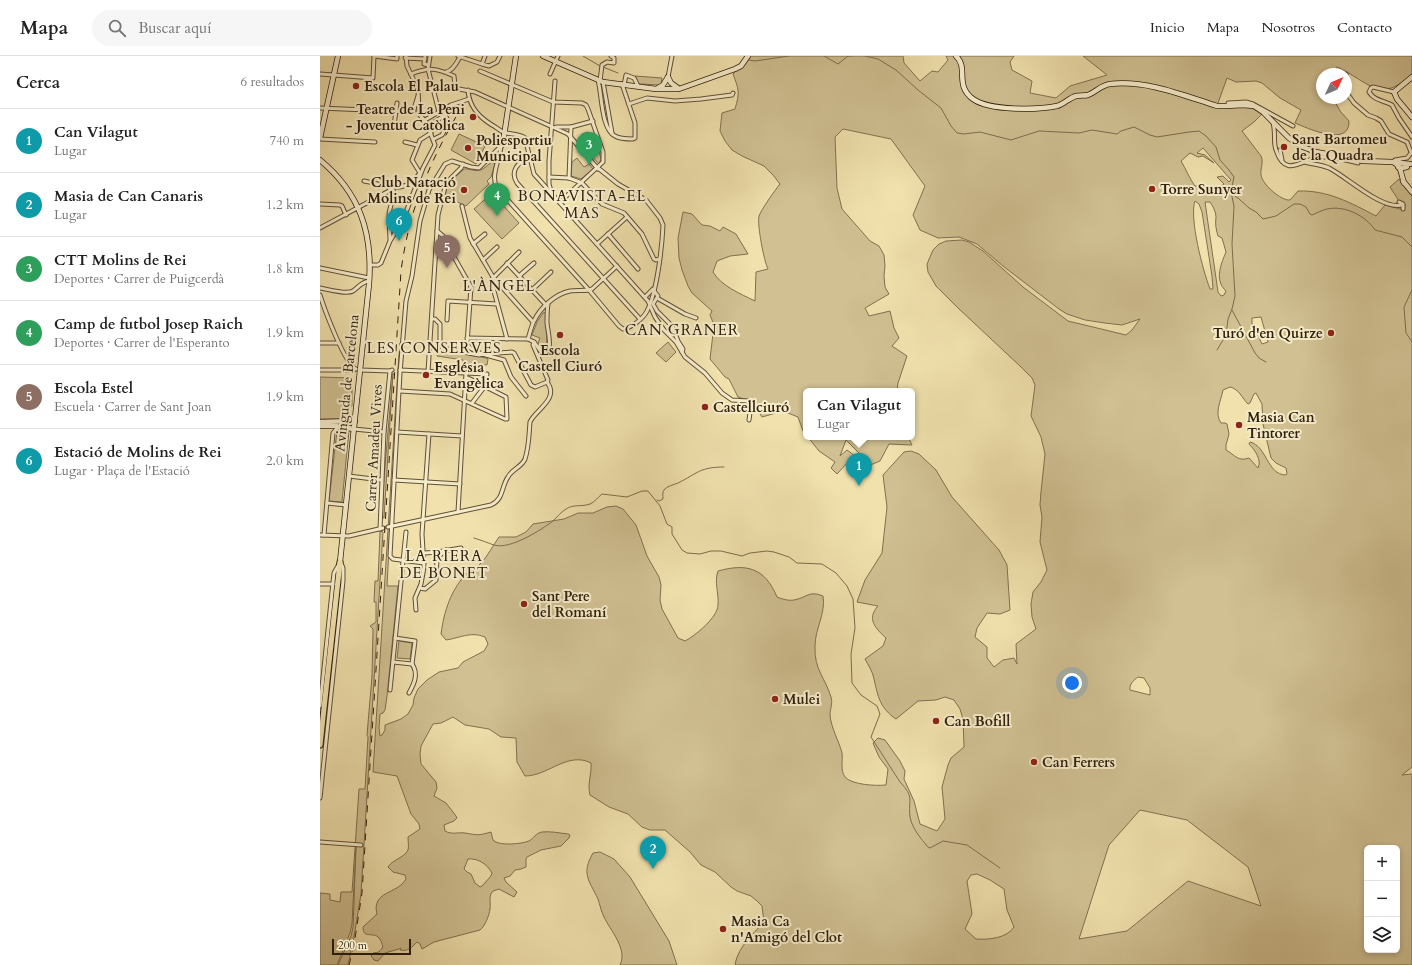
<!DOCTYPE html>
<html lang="es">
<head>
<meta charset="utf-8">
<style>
	body { margin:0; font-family:Cardo,serif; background:#f6f6f6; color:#222 }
	.controls { position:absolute; right:12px; bottom:12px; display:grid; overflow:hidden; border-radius:6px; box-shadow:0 2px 6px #0003 }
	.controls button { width:36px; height:36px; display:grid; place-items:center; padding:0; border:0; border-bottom:1px solid #e0e0e0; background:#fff; color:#222; font:20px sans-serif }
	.compass { position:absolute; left:996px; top:12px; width:36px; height:36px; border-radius:50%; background:#fff; box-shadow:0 2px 6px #0003; rotate:46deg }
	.scale { position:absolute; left:12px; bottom:10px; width:79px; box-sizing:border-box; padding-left:4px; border:2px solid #32200e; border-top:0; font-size:11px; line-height:14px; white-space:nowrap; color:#32200e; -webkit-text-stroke:3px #f5ecca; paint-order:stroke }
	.you { position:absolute; left:752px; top:627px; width:14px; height:14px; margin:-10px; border:3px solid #fff; border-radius:50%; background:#1a73e8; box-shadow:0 0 0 6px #1a73e833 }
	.badge { display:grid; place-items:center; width:26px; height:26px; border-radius:50%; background:#ea580c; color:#fff; font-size:13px; font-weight:700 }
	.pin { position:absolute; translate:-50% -33px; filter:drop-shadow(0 1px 2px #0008) }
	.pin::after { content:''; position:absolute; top:21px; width:14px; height:12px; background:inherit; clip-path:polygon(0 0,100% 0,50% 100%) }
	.popup { position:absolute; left:483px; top:332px; width:112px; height:52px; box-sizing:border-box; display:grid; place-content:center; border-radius:6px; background:#fff; filter:drop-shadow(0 1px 3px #0005); font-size:13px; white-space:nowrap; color:#767676 }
	.popup b { font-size:15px; color:#222 }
	.popup::after { content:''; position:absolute; left:50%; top:100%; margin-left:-8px; border:8px solid transparent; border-top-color:#fff }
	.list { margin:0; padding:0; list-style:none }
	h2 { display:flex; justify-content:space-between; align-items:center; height:52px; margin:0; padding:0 16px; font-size:17px }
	h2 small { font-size:13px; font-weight:400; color:#767676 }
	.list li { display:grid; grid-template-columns:26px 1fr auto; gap:12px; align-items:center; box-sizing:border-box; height:64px; padding:0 16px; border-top:1px solid #e0e0e0 }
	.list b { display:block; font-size:15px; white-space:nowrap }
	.list p { margin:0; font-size:13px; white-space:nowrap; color:#767676 }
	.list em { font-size:13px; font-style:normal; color:#767676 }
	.icon { flex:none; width:22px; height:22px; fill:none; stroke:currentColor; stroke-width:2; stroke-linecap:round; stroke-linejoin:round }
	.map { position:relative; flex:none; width:1092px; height:909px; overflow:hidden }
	header { display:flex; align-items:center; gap:24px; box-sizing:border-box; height:56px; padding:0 20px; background:#fff; border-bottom:1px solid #e0e0e0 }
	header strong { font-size:19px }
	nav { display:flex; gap:22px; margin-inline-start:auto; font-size:14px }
	.search { width:280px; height:36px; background:#f6f6f6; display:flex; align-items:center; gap:10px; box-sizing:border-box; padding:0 14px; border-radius:22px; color:#767676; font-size:15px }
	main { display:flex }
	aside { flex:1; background:#fff }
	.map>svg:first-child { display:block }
	.green { fill:#d0c092; stroke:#817050; fill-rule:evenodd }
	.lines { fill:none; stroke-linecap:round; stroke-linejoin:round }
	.stream { stroke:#7d6c4d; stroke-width:1 }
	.street-casing { stroke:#625036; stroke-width:5 }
	.secondary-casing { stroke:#32200e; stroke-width:6 }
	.primary-casing { stroke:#32200e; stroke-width:7 }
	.street { stroke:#f5ecca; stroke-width:3 }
	.secondary { stroke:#f5ecca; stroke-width:4.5 }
	.primary { stroke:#f0e1ad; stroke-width:5 }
	.rail { stroke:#32200e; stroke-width:1; stroke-dasharray:7 7; stroke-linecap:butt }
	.poi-dot { fill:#8f2418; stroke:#f5ecca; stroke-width:1.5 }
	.labels { text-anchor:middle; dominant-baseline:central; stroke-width:4; stroke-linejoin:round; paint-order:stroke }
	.poi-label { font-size:14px; font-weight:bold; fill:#32200e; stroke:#f5ecca; text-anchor:start }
	.street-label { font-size:14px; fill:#32200e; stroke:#f5ecca }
	.neighbourhood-label { font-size:15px; letter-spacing:1px; fill:#32200e; stroke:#f5ecca }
</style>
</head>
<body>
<header>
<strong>Mapa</strong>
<div class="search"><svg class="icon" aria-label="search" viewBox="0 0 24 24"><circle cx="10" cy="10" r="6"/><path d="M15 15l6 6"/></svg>Buscar aquí</div>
<nav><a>Inicio</a><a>Mapa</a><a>Nosotros</a><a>Contacto</a></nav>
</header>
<main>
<aside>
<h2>Cerca<small>6 resultados</small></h2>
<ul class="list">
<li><span class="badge" style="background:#0f9aa8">1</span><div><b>Can Vilagut</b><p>Lugar</p></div><em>740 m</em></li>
<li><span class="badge" style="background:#0f9aa8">2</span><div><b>Masia de Can Canaris</b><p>Lugar</p></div><em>1.2 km</em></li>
<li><span class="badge" style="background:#2e9e5b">3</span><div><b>CTT Molins de Rei</b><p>Deportes · Carrer de Puigcerdà</p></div><em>1.8 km</em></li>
<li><span class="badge" style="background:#2e9e5b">4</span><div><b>Camp de futbol Josep Raich</b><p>Deportes · Carrer de l'Esperanto</p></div><em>1.9 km</em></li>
<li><span class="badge" style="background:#8d6e63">5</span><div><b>Escola Estel</b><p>Escuela · Carrer de Sant Joan</p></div><em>1.9 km</em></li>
<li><span class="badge" style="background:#0f9aa8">6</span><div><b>Estació de Molins de Rei</b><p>Lugar · Plaça de l'Estació</p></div><em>2.0 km</em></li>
</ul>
</aside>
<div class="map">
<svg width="1092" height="909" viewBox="0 0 1092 909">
	<rect width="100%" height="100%" fill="#f0e1ad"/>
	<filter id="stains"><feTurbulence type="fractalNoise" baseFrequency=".005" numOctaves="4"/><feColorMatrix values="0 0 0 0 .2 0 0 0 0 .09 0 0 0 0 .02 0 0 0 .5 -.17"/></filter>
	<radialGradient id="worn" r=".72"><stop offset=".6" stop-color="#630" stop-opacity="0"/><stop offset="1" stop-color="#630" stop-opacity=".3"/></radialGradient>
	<!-- green -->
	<g class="green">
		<path d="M 431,0 L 583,0 L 584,7 L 600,25 L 612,15 L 618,16 L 628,4 L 626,0 L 694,0 L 690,6 L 692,14 L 712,25 L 710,37 L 736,42 L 750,30 L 787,19 L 763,0 L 1092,0 L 1092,18 C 1060,49 1048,25 1017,11 L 1012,18 L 1002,18 L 1002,42 L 1013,42 L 1020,55 L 1029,65 C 1030,92 987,72 975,67 L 981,54 L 960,42 L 942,27 L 936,25 L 916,26 L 907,22 L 898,47 L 895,51 L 929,50 L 942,58 L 934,66 L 922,75 L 941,100 C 944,107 940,112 941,119 C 942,128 961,145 970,144 L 978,135 C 1008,134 1031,147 1056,160 L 1065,149 L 1080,153 L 1085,151 L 1085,148 L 1083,146 L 1079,145 L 1070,131 L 1079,123 L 1092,140 L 1092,711 L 1082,719 L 1092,718 L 1092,909 L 416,909 L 415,908 C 419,890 432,879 444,866 L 442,850 L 437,845 L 431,840 L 417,835 L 411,831 L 395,816 L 381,809 L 370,796 L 345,774 L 330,774 L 322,771 L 308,758 L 289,751 L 270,739 C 267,728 272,718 271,707 C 248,695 228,720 205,720 L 197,706 L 196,682 L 181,681 L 169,673 L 145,669 L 133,661 L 121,667 L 113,668 L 101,690 L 100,698 L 101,708 L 116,726 L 117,732 L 114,740 L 126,747 L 136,760 L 137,762 L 134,765 L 124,769 L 125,775 C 132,779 137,776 145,777 C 158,779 157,780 171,776 C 172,779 172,783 174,785 C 181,790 201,788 209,785 C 214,782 216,777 222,776 C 230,775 239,777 248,778 L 250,779 L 249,782 L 241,790 L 221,794 L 207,801 L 206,803 L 206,811 L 201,813 L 195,814 L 190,820 L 184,822 L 186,826 L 197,836 L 194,841 L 179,833 L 173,835 C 168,840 171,846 170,853 C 169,860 165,870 160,874 L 114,886 L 102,893 L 100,888 L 97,886 C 92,891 88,896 80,894 L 81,892 L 79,893 L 65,897 L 58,905 L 54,904 L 51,900 L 53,897 L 59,896 L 63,891 C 62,888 61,883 58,881 C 52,876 43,883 43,871 L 57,858 C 51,835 78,838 86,823 L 85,819 L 73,816 L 68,811 C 72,804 84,802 88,794 C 89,791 88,785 88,781 L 100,773 L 99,768 L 91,758 L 77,720 L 53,716 L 78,312 L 80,287 L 67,530 L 78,530 L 67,640 L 65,654 L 63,657 L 60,658 L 59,672 L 60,680 L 62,679 L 65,674 L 65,669 L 81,663 L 88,658 L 93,649 L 94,642 L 98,633 L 107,624 L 119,616 L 138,612 L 143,606 L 164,595 L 168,588 L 165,581 C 151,575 140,582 126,584 L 121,578 C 124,555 131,533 148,516 C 152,513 158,511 161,507 C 168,500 173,489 179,481 L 196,481 L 206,476 L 213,468 L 244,463 L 258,457 L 273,457 L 287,451 L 296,450 L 303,453 L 316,469 L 327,500 L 339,521 L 341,529 L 340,544 L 342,553 L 358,582 L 365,585 C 375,580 398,561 398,549 C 399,537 394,526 398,515 C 427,507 445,512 457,541 C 462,543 468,545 474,544 C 486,542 489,534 503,540 C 506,557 495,573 495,590 C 494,614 505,621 511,641 C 513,647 510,653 510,659 C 511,672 519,685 522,697 C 523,705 520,714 525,721 C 532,729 556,730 566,729 L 568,713 L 559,701 L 553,687 L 558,682 L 565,684 L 580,705 L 585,715 L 584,723 L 594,745 L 600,768 L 617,775 L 625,763 L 622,731 L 628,709 L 631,702 L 644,691 L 643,663 L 640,653 L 634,644 L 625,641 L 616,644 L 598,645 L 576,663 C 560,652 558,641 554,623 C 553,616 548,609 545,603 L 563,590 L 566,582 C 556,573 546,563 558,550 L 537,546 L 545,524 L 562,497 L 567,451 L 563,419 L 584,396 L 591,395 L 599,398 L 616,414 L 632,441 L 679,494 L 687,509 L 690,554 L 680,558 L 667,557 L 657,572 L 655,581 L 667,591 L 667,602 L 674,611 L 683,604 L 694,602 L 697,608 L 696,588 L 716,573 L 712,561 L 711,548 L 713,536 L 721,526 L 727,514 L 720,486 L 722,461 L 720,449 L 721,436 L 725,398 L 721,381 L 711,360 L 715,329 L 712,322 L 701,311 L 638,252 L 616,230 L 608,216 L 607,208 L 613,194 L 619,188 L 626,185 L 642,184 L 649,186 L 663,195 L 703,231 L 748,265 L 806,279 L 812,274 L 820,263 L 802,269 L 785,267 L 765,264 L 747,258 L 739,253 L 683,210 L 657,188 L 639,181 L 618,182 L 600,174 L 593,159 L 605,130 L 571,83 L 523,73 L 515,81 L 517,132 L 522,153 L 550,185 L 559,190 L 564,199 L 565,210 L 564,220 L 565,231 L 569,238 L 545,252 L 549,260 L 570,255 L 574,272 L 579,282 L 572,290 L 587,300 L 578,327 L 577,335 L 486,335 L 486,379 L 483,375 L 478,361 L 463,355 L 442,361 L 432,346 L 418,341 L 409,323 L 405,321 L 390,303 L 394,269 L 390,259 L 392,255 L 372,237 L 368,230 L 362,214 L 359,202 L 358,182 L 363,156 L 372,158 L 382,169 L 390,170 L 400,175 L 403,171 L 416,178 L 428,198 L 410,200 L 397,205 L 393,216 C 401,230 421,238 435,245 L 436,216 L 448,213 C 444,205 437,169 439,160 C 441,154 455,134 460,128 L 453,119 L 444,110 L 422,100 L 412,94 L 405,85 L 400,75 L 402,57 L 415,53 C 420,36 419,34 413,18 ZM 883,92 L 911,124 L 909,126 L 903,120 L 897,121 L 904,128 L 900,131 C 892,129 884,131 875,130 C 869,122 866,113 861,105 L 870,97 L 878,101 L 883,100 L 894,107 L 885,99 L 877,97 ZM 875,145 L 879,148 L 882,156 L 892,220 L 893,233 L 890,233 C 883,215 869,162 875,145 ZM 885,146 L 890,146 C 893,150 896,156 896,161 C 895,168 896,173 898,180 L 902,182 L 906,196 C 901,208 894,224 906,235 L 904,239 L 901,240 L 898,236 ZM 941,261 L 948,286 L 942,288 L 932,267 L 932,262 ZM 910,331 C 919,333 922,342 928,348 L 930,347 L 934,338 L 936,337 L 942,348 L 943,368 L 951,402 L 956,407 L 966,412 L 967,417 L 966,419 C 947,419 947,390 930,386 L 929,388 C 935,394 942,404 938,412 L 929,402 C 918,406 915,399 906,394 L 906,389 L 909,378 L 907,368 L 905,367 L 901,367 C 894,357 901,345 903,334 ZM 818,621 L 824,622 L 830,632 L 830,639 L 810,634 C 809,628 814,624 818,621 ZM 820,754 L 867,764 L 928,811 L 941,850 L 868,825 L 807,875 L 759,883 L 789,789 ZM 1047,792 L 1077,792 L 1077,894 L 1047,894 ZM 148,803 C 158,802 167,808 172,817 L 171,820 L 162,830 L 160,831 L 155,827 L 151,818 L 147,816 L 144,813 ZM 657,818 L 670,824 L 684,833 L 687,854 L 694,871 C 687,882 669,884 656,883 L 645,873 L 652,858 L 647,825 L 651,819 Z"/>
		<path d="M 315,20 L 342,22 L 341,29 L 319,28 Z"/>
		<path d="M 268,76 L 271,84 L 276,83 L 281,103 L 279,108 L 268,96 L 272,92 L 262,80 L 262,78 Z"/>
		<path d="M 139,78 L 165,90 L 156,108 L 131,94 Z"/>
		<path d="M 257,102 L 264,111 L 269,108 L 273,113 L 261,123 L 251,120 L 252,106 Z"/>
		<path d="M 172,106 L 175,108 L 171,121 L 167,125 L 169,128 L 146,150 L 133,144 L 124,143 L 127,128 L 144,113 C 149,112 154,116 160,114 C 165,113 168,108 172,106 Z"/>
		<path d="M 172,137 L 199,167 L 182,183 L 154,153 Z"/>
		<path d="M 226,256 C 225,269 228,282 227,295 L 225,296 L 220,292 L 218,287 L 220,282 L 212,279 L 217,266 L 223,257 Z"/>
		<path d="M 348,286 L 356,296 L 346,306 L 336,297 Z"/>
		<path d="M 122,293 L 166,302 L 168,303 L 167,309 L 143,308 L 143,304 L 117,300 L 118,295 Z"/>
		<path d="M 73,317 L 64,462 L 62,462 L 64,422 Z"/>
		<path d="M 0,321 L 32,322 L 32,350 L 29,350 L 28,363 L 0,363 Z"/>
		<path d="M 17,374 L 29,375 L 22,446 L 9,445 Z"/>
		<path d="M 488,381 L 588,381 L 592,389 L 569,388 L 560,405 L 548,410 L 541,399 L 526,384 L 520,400 L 527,394 L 538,402 L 536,406 L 530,404 L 517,418 L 511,412 L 515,406 L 499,395 Z"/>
		<path d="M 60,475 L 63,476 L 41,838 L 34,881 L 28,909 L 18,909 L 31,880 L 33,871 L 36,791 L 32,868 L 30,877 L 17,909 L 0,909 L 0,837 L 10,838 L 10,844 L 20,846 L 21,836 L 32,836 L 39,733 L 45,733 L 48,681 L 47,679 L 52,620 L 53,573 L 50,570 L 56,566 L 56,546 L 54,546 L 55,525 L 58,525 Z"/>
		<path d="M 79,585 L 92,587 L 90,603 L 77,602 Z"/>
		<path d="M 280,796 L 294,803 L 310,821 L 349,885 L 357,909 L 300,909 C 308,893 290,874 284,861 C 281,855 280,849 278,843 C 269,824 261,818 273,797 Z"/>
	</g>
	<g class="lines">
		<!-- stream -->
		<g class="stream">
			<path d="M 263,0 L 280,10"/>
			<path d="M 504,0 L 518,8 L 528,0 L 531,0"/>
			<path d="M 545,0 L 558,3 L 576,14 L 598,34 L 621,52 L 631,70 L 637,77 L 644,78 L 660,76 L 691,84 L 719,75 L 759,77 L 772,74 L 797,78 L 801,75 L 814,71 L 830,79 L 837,81 L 869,76 L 879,75 L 886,80 L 896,91 L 900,104 L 909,114 L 914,121 L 911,135"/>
			<path d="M 429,4 L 435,5 L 469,0"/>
			<path d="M 283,11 L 298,17"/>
			<path d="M 911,135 L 916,141 L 918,142 L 929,152 L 936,156 L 943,163 L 956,160 L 974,148 L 980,148 L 986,151 L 990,158 L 992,159 C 997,157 1002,154 1007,153 C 1025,149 1046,160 1055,174 L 1082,181 L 1092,191"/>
			<path d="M 1092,234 L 1084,251 L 1086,277 L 1092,286"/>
			<path d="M 912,254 L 935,297 L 939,302 L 946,306"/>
			<path d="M 897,294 L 906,279 L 908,263 L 912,253 L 915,240 L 912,188 L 914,150 L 911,136"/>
			<path d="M 337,444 L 339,445 L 343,443 C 343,440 342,436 344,434 C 347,430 353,429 358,427 C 378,417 380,411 404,411"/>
			<path d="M 154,482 C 161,484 168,487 174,489 C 190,494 221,474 233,465 C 237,461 241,456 246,453 C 253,448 262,451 270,448 C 275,446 278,441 282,438 L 307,441 L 322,435 L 328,435 L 340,450 L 347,468 L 352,471 L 352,478 L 362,494 L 367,497 L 380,498 L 391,495 L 401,495 L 422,500 L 430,497 L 447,495 L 454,496 L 469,501 L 477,507 L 502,508 L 516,517 L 527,530 L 533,543 L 535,572 L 531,598 L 532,627 L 541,639 L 557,650 L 560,658 L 551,681 L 580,726 C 595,742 588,743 590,761 C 592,772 601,783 608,791 L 610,792 L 623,785 L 647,789 L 680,812"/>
		</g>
		<!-- street casing -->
		<g class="street-casing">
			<g id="street">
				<path d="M 54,0 L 77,3 L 77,0"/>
				<path d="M 105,0 L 104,8 L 108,9"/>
				<path d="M 110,0 L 108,13 L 119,56"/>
				<path d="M 138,0 L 162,8"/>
				<path d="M 165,0 L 162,8 L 169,10 L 177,6 L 180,0"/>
				<path d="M 85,2 L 105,3"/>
				<path d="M 160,15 L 233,46 L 262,47 L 266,49 L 268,53 L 283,96 L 283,106 L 240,146"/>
				<path d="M 126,16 C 133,15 137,6 140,1"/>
				<path d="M 0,18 L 53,22 L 54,0"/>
				<path d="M 91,18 C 109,11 116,12 134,20 L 135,30 L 139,33 L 155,36 L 248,78 L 278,113"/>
				<path d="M 230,18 L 238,0"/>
				<path d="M 1026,18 L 1026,22"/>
				<path d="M 348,21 L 352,0"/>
				<path d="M 278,24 C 282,38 281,73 295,80 C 300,83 308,83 313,83 L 315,82 L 315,67 L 302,28"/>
				<path d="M 280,25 L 282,9 L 287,6 L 294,7 L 294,2 L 291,0"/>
				<path d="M 283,26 L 292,77"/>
				<path d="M 304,29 L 306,19 L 314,22 L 318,30"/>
				<path d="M 148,34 C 149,51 159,61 172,69 C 176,71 179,74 183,76 C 190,79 199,77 205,82 L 214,118 L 328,245 L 335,261 L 344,274 L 356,286 L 365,301 L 385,317 L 402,337 L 412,344 L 428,345 L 430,346 L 431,349 L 429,364"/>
				<path d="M 1026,36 L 1034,47 L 1048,59 L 1056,62 L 1061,65 L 1069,78 L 1087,86 L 1091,96"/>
				<path d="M 1074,36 L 1053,31 L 1051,32 L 1049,36 C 1055,45 1063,44 1072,49 L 1079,62 L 1092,81"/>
				<path d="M 908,47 L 926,46 L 933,48 L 973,70"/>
				<path d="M 309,48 L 327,42 L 355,45 L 381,43 L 412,39 L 413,37"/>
				<path d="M 0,52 L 93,56 L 98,40"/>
				<path d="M 105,64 L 131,49 L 149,43"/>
				<path d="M 953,67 C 956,77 953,86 956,94 C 966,124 982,102 1002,101 C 1013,100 1027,104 1038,107"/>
				<path d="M 108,70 L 125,59 L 129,66 L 122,79 L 114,83"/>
				<path d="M 54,71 L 74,70 L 77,47"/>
				<path d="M 236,71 L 251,71 L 273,65"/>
				<path d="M 0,83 L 55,86"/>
				<path d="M 85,86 L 97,89"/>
				<path d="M 181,90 C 180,103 170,120 177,132 L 269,234 L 299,270 L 303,273 C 311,272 323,263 327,255 C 337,236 342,192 343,169 L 340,162 L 326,144 L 298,128 L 278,112"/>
				<path d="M 960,94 L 962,104"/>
				<path d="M 210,103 C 197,105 190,116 197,127 L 320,263"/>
				<path d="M 1075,104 L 1087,102 L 1092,96"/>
				<path d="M 985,106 C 992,108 1002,109 1009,112 C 1027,121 1062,154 1081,149"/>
				<path d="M 100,117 L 92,104 L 100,84 L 111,77"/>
				<path d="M 229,121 L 249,122 L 262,127 L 282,148 L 304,157 L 322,178 L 334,203 L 336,204 L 339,203"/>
				<path d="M 249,122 L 251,71"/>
				<path d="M 44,125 C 67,129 84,140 100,117"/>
				<path d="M 231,135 L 229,128 L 229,105 L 235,25"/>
				<path d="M 1079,146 L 1083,148 L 1083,153"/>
				<path d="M 0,148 L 20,149 L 22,150 L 26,159"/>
				<path d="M 142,150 L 150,182 L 173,221 L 213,266"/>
				<path d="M 0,172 L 69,135 L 72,131"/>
				<path d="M 117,175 L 123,180 L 129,192 L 151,231 L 147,288 L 150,292 L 162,298"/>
				<path d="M 288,178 L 318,213"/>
				<path d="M 70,184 L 69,157 L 74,137 L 72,131"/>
				<path d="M 153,188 L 165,178"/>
				<path d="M 277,188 L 307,161"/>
				<path d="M 163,204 L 177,191"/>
				<path d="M 187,207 L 226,249"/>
				<path d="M 50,209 L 58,209 L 61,207 L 70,185 L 83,164 L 103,112 L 115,89 L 106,66 L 99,58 L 98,33 L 87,10 L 86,0"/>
				<path d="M 0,212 L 49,222"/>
				<path d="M 199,220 L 214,207"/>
				<path d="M 0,232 C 7,233 26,239 33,235 C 39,231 41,226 49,225"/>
				<path d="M 212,234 L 231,216"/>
				<path d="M 334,235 L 338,240 L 333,248 L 337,255 L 352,270 L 358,285 L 363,293 L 362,296"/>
				<path d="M 0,239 C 4,252 25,309 36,313"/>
				<path d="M 325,241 L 333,233"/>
				<path d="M 337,242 L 365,258 L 376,262"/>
				<path d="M 112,263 L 115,263 L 120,268 L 120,284 L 122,292 L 159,299 L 162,298 L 184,304 L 191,321 L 206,340"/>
				<path d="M 127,264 L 128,245 L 177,248"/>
				<path d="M 147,282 L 208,283 L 214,286 L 222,297 L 227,298 C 232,290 228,276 227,267 C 227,261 227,254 228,248"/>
				<path d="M 187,283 L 171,224 L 199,196"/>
				<path d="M 208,283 C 210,277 211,271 214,265 C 220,252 235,238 250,235 C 256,234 263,235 269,234 L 272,233 L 297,210"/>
				<path d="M 0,287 L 19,287"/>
				<path d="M 162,298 L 192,296 L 194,297 L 211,329 L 215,331 L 227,326 L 228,324 L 213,289 L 214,286"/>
				<path d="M 0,314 L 34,314"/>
				<path d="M 40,314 L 70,315 L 72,314"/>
				<path d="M 80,314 L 167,318 L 165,330 L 152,347"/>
				<path d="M 108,316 L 118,159 L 126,127 L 141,112 L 143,108"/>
				<path d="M 80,335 L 130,338 L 185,363 L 187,363 L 186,341 L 148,322 L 146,323"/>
				<path d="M 34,373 L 64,376"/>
				<path d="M 77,376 L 142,380"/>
				<path d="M 29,420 L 61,424"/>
				<path d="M 74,424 L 140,428"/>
				<path d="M 7,447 L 26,449"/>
				<path d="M 138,456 L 146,317"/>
				<path d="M 68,471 L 171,449 C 184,443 181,431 188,421 C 192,413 202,411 205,403 C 209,391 209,378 210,366 C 215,354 240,343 227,326"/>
				<path d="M 60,473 L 64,376 L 70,315"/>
				<path d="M 0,479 L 29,480 L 63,472"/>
				<path d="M 4,479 L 13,377 L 18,371"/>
				<path d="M 103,497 C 116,497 128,494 141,492"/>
				<path d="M 104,507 L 73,503 L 70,500 L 80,317 L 86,245 L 92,220 L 100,165 L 109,134 L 125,108 L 132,105 L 151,111 L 159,112 L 181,90"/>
				<path d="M 0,528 L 13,528"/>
				<path d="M 100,532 L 105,533 L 116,524 L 117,502 L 126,494"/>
				<path d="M 96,554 L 95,542 L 101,528 L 104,511 L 102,478 L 109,378"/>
				<path d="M 75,582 L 95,585 L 92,608"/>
				<path d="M 73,606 L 92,608"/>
				<path d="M 70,634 L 86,476"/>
				<path d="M 89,637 C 94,628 99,618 92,608"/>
				<path d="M 0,650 L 14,517 L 19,508"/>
				<path d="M 0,742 L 23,525 L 23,512 L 21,507"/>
				<path d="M 0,786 L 41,789"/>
			</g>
		</g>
		<!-- secondary casing -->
		<g class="secondary-casing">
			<g id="secondary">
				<path d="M 223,0 L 283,26 L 336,33 L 359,33 L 415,13 L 421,10 L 428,0"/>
				<path d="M 636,0 C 649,12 634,29 653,43 C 670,55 717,54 737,50 C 744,48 749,42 756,40 C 760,39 764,40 768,39 C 776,36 781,29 790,28 C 827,24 862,39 897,50 L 906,50 L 923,49 L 934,50 L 943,56 L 969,82 L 983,91 L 996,96 L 1043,105 L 1073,106 C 1082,110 1081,119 1084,127"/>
				<path d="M 348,21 L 351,27 L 358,32"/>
				<path d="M 1092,21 L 1074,36 L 1077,43 L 1092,61"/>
				<path d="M 338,32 L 343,29 L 348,21"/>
				<path d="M 0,82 L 18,0"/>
				<path d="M 181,90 L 184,80 L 196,0"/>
				<path d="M 0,104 C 40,137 53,177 49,228 L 20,506"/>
				<path d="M 1075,105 L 1081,107 L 1090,108"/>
				<path d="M 1078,111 L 1082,112 L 1087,111"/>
				<path d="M 1083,125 L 1092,136"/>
				<path d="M 0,366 L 35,365"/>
				<path d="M 0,370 L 15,370 L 34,373"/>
			</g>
		</g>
		<!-- primary casing -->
		<g class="primary-casing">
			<path id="primary" d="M 0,689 L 20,506"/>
		</g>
		<!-- street -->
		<use href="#street" class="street"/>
		<!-- secondary -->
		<use href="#secondary" class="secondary"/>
		<!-- primary -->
		<use href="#primary" class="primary"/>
		<!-- rail -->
		<path class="rail" d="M 29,909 L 34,889 L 42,837 L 81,215 C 89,155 107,112 137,59"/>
	</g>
	<!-- markers -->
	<g class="poi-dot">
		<circle cx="36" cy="30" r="4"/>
		<circle cx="153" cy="61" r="4"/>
		<circle cx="964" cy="91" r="4"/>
		<circle cx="148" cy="92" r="4"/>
		<circle cx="832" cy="133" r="4"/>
		<circle cx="144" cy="134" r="4"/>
		<circle cx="1011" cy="277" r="4"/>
		<circle cx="240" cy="279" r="4"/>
		<circle cx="106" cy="319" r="4"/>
		<circle cx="385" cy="351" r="4"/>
		<circle cx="919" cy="369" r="4"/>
		<circle cx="204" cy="548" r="4"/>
		<circle cx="455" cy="643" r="4"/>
		<circle cx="616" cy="665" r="4"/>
		<circle cx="714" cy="706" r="4"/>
		<circle cx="403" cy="873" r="4"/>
	</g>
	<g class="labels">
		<!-- poi labels -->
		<g class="poi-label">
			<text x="44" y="30">Escola El Palau</text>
			<text x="145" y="53" text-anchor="end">Teatre de La Peni<tspan x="145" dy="16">- Joventut Catòlica</tspan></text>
			<text x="972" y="83">Sant Bartomeu<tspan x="972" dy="16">de la Quadra</tspan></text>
			<text x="156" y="84">Poliesportiu<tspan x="156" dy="16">Municipal</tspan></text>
			<text x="136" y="126" text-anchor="end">Club Natació<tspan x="136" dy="16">Molins de Rei</tspan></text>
			<text x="840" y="133">Torre Sunyer</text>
			<text x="1003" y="277" text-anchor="end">Turó d'en Quirze</text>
			<text x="240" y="294" text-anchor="middle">Escola<tspan x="240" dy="16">Castell Ciuró</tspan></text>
			<text x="114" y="311">Església<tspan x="114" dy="16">Evangèlica</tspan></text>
			<text x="393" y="351">Castellciuró</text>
			<text x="927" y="361">Masia Can<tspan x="927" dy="16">Tintorer</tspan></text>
			<text x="212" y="540">Sant Pere<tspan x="212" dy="16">del Romaní</tspan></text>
			<text x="463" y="643">Mulei</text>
			<text x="624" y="665">Can Bofill</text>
			<text x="722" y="706">Can Ferrers</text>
			<text x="411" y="865">Masia Ca<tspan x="411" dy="16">n'Amigó del Clot</tspan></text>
		</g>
		<!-- street labels -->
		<g class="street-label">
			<text transform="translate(27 327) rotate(-84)">Avinguda de Barcelona</text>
			<text transform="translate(54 392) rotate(-87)">Carrer Amadeu Vives</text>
		</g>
		<!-- neighbourhood labels -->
		<g class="neighbourhood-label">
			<text x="262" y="140">BONAVISTA-EL<tspan x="262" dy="17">MAS</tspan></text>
			<text x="179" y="230">L'ÀNGEL</text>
			<text x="362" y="274">CAN GRANER</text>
			<text x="114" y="292">LES CONSERVES</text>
			<text x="124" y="500">LA RIERA<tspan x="124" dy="17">DE BONET</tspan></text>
		</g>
	</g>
	<rect width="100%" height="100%" filter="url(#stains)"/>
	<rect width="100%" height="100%" fill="url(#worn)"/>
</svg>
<div class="controls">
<button>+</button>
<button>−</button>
<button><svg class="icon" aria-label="layers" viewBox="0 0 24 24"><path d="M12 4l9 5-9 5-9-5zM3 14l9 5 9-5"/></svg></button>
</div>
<svg class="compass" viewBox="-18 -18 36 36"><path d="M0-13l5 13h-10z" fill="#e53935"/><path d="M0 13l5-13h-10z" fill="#767676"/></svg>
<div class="scale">200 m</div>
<div class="you"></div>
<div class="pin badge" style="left:539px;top:430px;background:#0f9aa8">1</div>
<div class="popup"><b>Can Vilagut</b>Lugar</div>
<div class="pin badge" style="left:333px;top:813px;background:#0f9aa8">2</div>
<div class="pin badge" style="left:269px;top:109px;background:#2e9e5b">3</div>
<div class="pin badge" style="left:177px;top:160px;background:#2e9e5b">4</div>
<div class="pin badge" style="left:127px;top:212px;background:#8d6e63">5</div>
<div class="pin badge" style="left:79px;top:185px;background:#0f9aa8">6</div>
</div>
</main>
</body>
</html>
